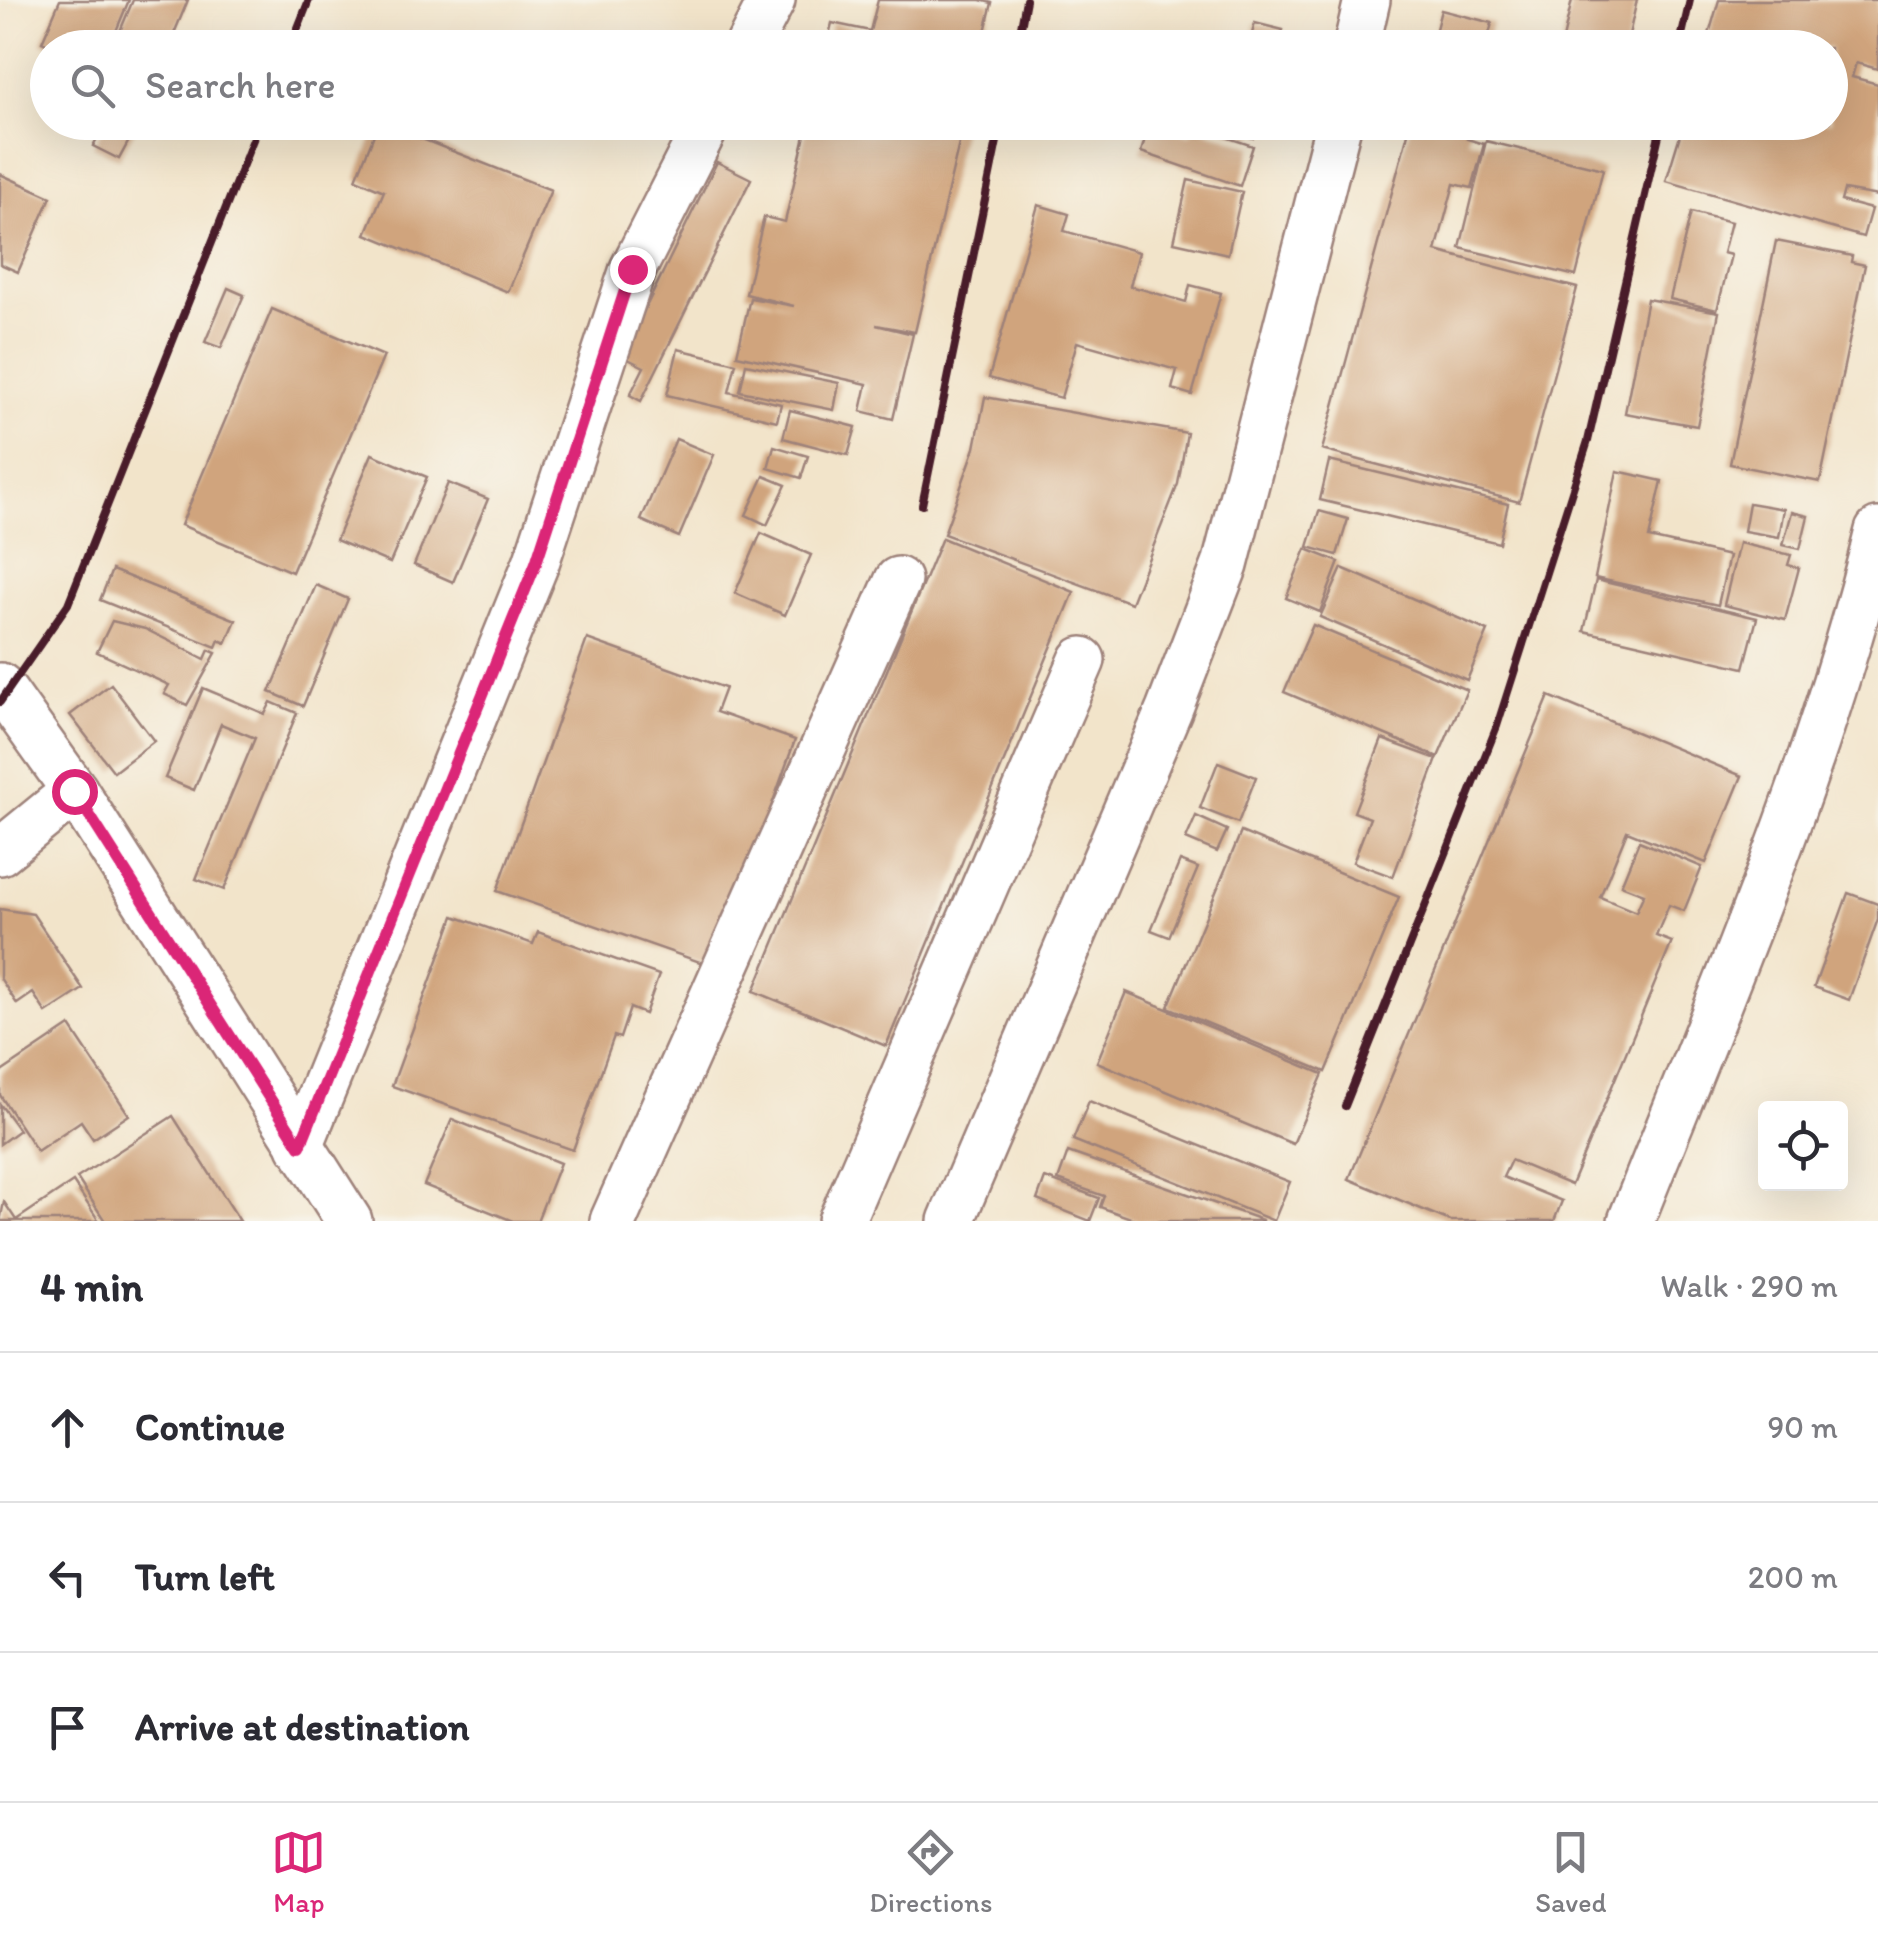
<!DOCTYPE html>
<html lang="en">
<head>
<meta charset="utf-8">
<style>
	body { margin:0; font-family:Itim,sans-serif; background:#f7f7f7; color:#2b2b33 }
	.controls { position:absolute; right:30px; bottom:30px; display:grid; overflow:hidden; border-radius:10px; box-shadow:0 10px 40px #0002 }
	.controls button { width:90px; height:90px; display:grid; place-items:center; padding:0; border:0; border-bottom:2px solid #e1e1e2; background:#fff; color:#2b2b33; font:50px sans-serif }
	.stop { position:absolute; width:30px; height:30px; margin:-22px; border:8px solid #db2777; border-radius:50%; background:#fff }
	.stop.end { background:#db2777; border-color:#fff; box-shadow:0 2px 10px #0008 }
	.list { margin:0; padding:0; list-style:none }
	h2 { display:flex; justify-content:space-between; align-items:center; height:130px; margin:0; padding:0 40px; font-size:42px }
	h2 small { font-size:32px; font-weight:400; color:#7c7c81 }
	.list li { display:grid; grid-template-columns:65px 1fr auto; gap:30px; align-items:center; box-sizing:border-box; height:150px; padding:0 40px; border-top:2px solid #e1e1e2 }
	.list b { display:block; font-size:38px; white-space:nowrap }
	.list em { font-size:32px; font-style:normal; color:#7c7c81 }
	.icon { flex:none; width:55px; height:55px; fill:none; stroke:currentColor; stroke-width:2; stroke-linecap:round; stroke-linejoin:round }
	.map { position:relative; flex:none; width:1878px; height:1221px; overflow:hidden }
	.search { position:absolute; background:#fff; box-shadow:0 10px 40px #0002; left:30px; right:30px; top:30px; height:110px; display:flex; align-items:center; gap:25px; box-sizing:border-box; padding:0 35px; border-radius:55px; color:#7c7c81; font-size:38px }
	.sheet { height:580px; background:#fff }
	nav { display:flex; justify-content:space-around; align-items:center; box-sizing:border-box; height:140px; border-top:2px solid #e1e1e2; background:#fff; font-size:28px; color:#7c7c81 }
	nav a { display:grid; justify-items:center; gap:5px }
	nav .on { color:#db2777 }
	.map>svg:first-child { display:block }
	.building { fill:#d0a47d }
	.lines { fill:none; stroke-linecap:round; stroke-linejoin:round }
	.minor-casing { stroke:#9e827a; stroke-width:50 }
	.minor { stroke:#fff; stroke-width:45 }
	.rail { stroke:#4a1f2b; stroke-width:8 }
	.route { stroke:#db2777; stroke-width:12 }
</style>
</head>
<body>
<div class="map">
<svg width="1878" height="1221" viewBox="0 0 1878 1221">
	<rect width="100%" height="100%" fill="#f7f3e8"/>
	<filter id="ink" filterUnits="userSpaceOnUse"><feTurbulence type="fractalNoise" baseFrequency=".01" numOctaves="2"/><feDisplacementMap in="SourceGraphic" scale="20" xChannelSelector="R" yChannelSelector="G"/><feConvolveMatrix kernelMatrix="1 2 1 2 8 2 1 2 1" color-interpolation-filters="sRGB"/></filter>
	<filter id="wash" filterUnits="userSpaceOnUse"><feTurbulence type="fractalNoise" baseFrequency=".0048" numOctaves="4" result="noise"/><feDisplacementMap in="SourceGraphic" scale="40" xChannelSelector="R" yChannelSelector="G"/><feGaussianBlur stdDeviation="2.25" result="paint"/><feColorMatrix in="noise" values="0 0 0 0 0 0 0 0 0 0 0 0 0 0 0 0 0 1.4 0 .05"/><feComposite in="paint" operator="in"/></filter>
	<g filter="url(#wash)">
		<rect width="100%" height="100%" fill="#f2e4ca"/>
		<g id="blocks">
			<!-- building -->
			<g class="building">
				<path d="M 60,0 L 129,0 L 109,48 L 55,48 L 42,42 Z"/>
				<path d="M 133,0 L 188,0 L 168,48 L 113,48 Z"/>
				<path d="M 878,0 L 980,0 L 992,3 L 981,48 L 826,48 L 832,23 L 870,31 Z"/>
				<path d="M 1572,0 L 1637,0 L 1626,48 L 1561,48 Z"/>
				<path d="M 1719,0 L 1878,0 L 1878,69 L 1856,63 L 1852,77 L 1878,84 L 1878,196 L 1844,190 L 1841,201 L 1871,209 L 1863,237 L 1666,181 L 1684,122 L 1830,122 L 1830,48 L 1705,48 Z"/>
				<path d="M 1441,10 L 1492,23 L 1487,42 L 1503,48 L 1431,48 Z"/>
				<path d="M 1255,23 L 1283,30 L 1278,48 L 1248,48 Z"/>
				<path d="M 106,122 L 138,124 L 119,159 L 93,146 Z"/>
				<path d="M 379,122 L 551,190 L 508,292 L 366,234 L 384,191 L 356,179 Z"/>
				<path d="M 808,122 L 964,122 L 915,332 L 876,325 L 913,334 L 893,419 L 861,411 L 867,384 L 737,355 L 750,298 L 794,306 L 746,294 L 764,217 L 785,222 Z"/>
				<path d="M 1150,122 L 1190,135 L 1193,126 L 1253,146 L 1240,186 L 1141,152 Z"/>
				<path d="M 1228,122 L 1258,122 L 1253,138 L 1226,130 Z"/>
				<path d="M 1411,122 L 1472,122 L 1467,139 L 1484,144 L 1472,188 L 1454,184 L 1436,251 L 1577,288 L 1519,502 L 1322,450 Z"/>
				<path d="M 1486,141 L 1603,169 L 1576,276 L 1460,248 Z"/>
				<path d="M 717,162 L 751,179 L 641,401 L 630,395 L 644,367 L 622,356 Z"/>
				<path d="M 0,174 L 51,197 L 18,272 L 0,264 Z"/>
				<path d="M 1188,180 L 1242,192 L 1228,254 L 1174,242 Z"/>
				<path d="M 1038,205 L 1069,214 L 1064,231 L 1139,252 L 1130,286 L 1186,302 L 1190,285 L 1221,293 L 1192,395 L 1172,389 L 1177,370 L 1077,342 L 1061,398 L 989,378 Z"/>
				<path d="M 1691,212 L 1731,222 L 1723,253 L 1731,255 L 1717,310 L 1670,299 Z"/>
				<path d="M 1776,241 L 1852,256 L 1851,262 L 1865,265 L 1820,482 L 1730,464 Z"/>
				<path d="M 228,288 L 244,295 L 221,348 L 205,342 Z"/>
				<path d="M 1647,299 L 1719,312 L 1697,426 L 1625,413 Z"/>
				<path d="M 272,309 L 384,356 L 292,572 L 181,525 Z"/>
				<path d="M 678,349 L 736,363 L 729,392 L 781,404 L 777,421 L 667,395 Z"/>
				<path d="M 746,364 L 839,383 L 834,410 L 740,391 Z"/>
				<path d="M 985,397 L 1187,433 L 1178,484 L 1131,603 L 944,534 L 975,448 Z"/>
				<path d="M 790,410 L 856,427 L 848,455 L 783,438 Z"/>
				<path d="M 676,439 L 714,455 L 679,537 L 641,520 Z"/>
				<path d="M 774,446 L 808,456 L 801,478 L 768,468 Z"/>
				<path d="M 372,454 L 427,477 L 390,563 L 336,540 Z"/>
				<path d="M 1329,461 L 1508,504 L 1499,543 L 1320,500 Z"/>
				<path d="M 1617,471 L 1662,481 L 1649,538 L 1729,556 L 1718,605 L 1595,578 Z"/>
				<path d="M 764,476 L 786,485 L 767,525 L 746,515 Z"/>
				<path d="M 448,483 L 488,499 L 453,582 L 414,565 Z"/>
				<path d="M 1749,503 L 1784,509 L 1779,537 L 1744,531 Z"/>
				<path d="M 1319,511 L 1348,519 L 1337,555 L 1308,547 Z"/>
				<path d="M 1792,512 L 1808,516 L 1800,549 L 1783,545 Z"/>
				<path d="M 761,533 L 811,555 L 785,615 L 735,593 Z"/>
				<path d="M 942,538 L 1074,592 L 886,1046 L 754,991 Z"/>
				<path d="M 1739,543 L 1791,555 L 1788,565 L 1799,568 L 1785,620 L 1724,605 Z"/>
				<path d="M 1306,549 L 1339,562 L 1320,612 L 1286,598 Z"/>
				<path d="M 1342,568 L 1488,631 L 1467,680 L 1320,617 Z"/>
				<path d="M 112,570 L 236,620 L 226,643 L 219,640 L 216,647 L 100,600 Z"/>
				<path d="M 1596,580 L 1757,618 L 1744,668 L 1584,631 Z"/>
				<path d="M 316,585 L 348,599 L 303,706 L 270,692 Z"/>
				<path d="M 112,621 L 145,629 L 205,659 L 209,650 L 216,653 L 187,705 L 164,694 L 169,685 L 97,652 Z"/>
				<path d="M 1313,625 L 1467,690 L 1438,757 L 1284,692 Z"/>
				<path d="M 587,639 L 725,688 L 716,712 L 795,740 L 714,967 L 497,891 Z"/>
				<path d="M 111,684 L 154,741 L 114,772 L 70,715 Z"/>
				<path d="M 203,688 L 265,714 L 271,702 L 297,713 L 224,890 L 196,879 L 255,738 L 221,724 L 194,790 L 165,778 Z"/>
				<path d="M 1549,696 L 1742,776 L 1706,863 L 1627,831 L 1600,897 L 1636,912 L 1644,894 L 1621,885 L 1639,841 L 1702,867 L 1684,911 L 1669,905 L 1656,936 L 1672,942 L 1571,1185 L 1511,1160 L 1503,1177 L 1562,1201 L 1554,1221 L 1450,1221 L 1349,1179 Z"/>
				<path d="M 1382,739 L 1437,759 L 1393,877 L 1353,862 L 1370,818 L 1354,812 Z"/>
				<path d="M 1218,762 L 1256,777 L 1238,823 L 1200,808 Z"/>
				<path d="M 1196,816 L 1227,830 L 1217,852 L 1186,839 Z"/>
				<path d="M 1241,832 L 1399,897 L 1326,1072 L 1168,1007 Z"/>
				<path d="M 1180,861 L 1198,868 L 1169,937 L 1151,930 Z"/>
				<path d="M 1848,893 L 1878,904 L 1878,919 L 1849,1000 L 1814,987 Z"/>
				<path d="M 0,909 L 33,914 L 83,989 L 46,1013 L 33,993 L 17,1004 L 0,978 Z"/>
				<path d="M 454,916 L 533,944 L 538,932 L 659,975 L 645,1014 L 630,1008 L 620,1038 L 614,1036 L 573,1150 L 392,1086 Z"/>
				<path d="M 1126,992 L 1323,1074 L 1293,1144 L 1097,1062 Z"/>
				<path d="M 70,1026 L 129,1115 L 93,1139 L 81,1121 L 37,1151 L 0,1095 L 0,1073 Z"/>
				<path d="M 1089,1101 L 1290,1182 L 1274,1221 L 1073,1140 Z"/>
				<path d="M 0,1104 L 19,1130 L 0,1144 Z"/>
				<path d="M 173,1116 L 240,1221 L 105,1221 L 77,1178 Z"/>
				<path d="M 452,1119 L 560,1163 L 537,1221 L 513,1221 L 424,1185 Z"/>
				<path d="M 1068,1152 L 1262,1220 L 1262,1221 L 1139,1221 L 1100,1207 L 1104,1196 L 1058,1180 Z"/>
				<path d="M 1045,1178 L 1099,1198 L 1090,1221 L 1037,1200 Z"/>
				<path d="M 73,1182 L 99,1221 L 0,1221 L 4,1202 L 16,1220 Z"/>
			</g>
		</g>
	</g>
	<g filter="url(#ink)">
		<use href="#blocks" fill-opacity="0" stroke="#9e827a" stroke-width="2.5"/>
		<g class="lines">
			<!-- minor casing -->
			<g class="minor-casing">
				<g id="minor">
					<path d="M 747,48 L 772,0"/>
					<path d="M 1356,48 L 1367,0"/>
					<path d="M 0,686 L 75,791 L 349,1221"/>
					<path d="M 0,852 L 75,791"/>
					<path d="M 300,1146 L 536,563 L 633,269 L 708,122"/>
					<path d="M 613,1221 L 898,580"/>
					<path d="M 841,1221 L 1082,660"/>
					<path d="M 951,1221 L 1169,710 L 1225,565 L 1339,122"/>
					<path d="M 1631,1221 C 1721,995 1820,769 1878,531"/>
				</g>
			</g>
			<!-- minor -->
			<use href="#minor" class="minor"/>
			<!-- rail -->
			<g class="rail">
				<path d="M 290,48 L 309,0"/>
				<path d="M 1017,48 L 1026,0"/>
				<path d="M 1679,48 L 1690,0"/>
				<path d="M 922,505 L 1001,122"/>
				<path d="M 0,702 L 68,604 L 260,122"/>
				<path d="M 1345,1106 L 1497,726 L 1588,441 L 1662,122"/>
			</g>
		</g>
	</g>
	<g class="lines" filter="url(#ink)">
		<!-- route -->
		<path class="route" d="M 74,791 L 300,1146 L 536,563 L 632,269"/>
	</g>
</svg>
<div class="controls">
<button><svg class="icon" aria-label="locate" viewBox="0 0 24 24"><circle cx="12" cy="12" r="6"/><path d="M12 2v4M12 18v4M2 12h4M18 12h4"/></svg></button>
</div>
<div class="stop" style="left:74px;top:791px"></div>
<div class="stop end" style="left:632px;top:269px"></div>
<div class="search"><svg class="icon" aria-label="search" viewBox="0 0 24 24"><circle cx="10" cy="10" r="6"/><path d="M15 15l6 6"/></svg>Search here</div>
</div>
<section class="sheet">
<h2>4 min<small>Walk · 290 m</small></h2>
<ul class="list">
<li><svg class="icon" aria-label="ahead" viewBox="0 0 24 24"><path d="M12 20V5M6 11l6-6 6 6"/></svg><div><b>Continue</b></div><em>90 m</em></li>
<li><svg class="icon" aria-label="left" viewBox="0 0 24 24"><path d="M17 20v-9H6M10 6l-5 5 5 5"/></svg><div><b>Turn left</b></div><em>200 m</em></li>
<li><svg class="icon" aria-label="arrive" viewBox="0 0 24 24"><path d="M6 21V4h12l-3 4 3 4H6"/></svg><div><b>Arrive at destination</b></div></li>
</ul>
</section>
<nav>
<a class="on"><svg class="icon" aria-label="map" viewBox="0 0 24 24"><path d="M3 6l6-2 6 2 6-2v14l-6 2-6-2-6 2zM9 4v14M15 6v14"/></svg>Map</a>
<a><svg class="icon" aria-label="directions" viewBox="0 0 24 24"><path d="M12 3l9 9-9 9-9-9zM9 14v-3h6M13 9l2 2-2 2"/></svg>Directions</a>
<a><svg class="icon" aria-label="saved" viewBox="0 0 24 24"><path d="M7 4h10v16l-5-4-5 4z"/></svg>Saved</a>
</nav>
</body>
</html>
